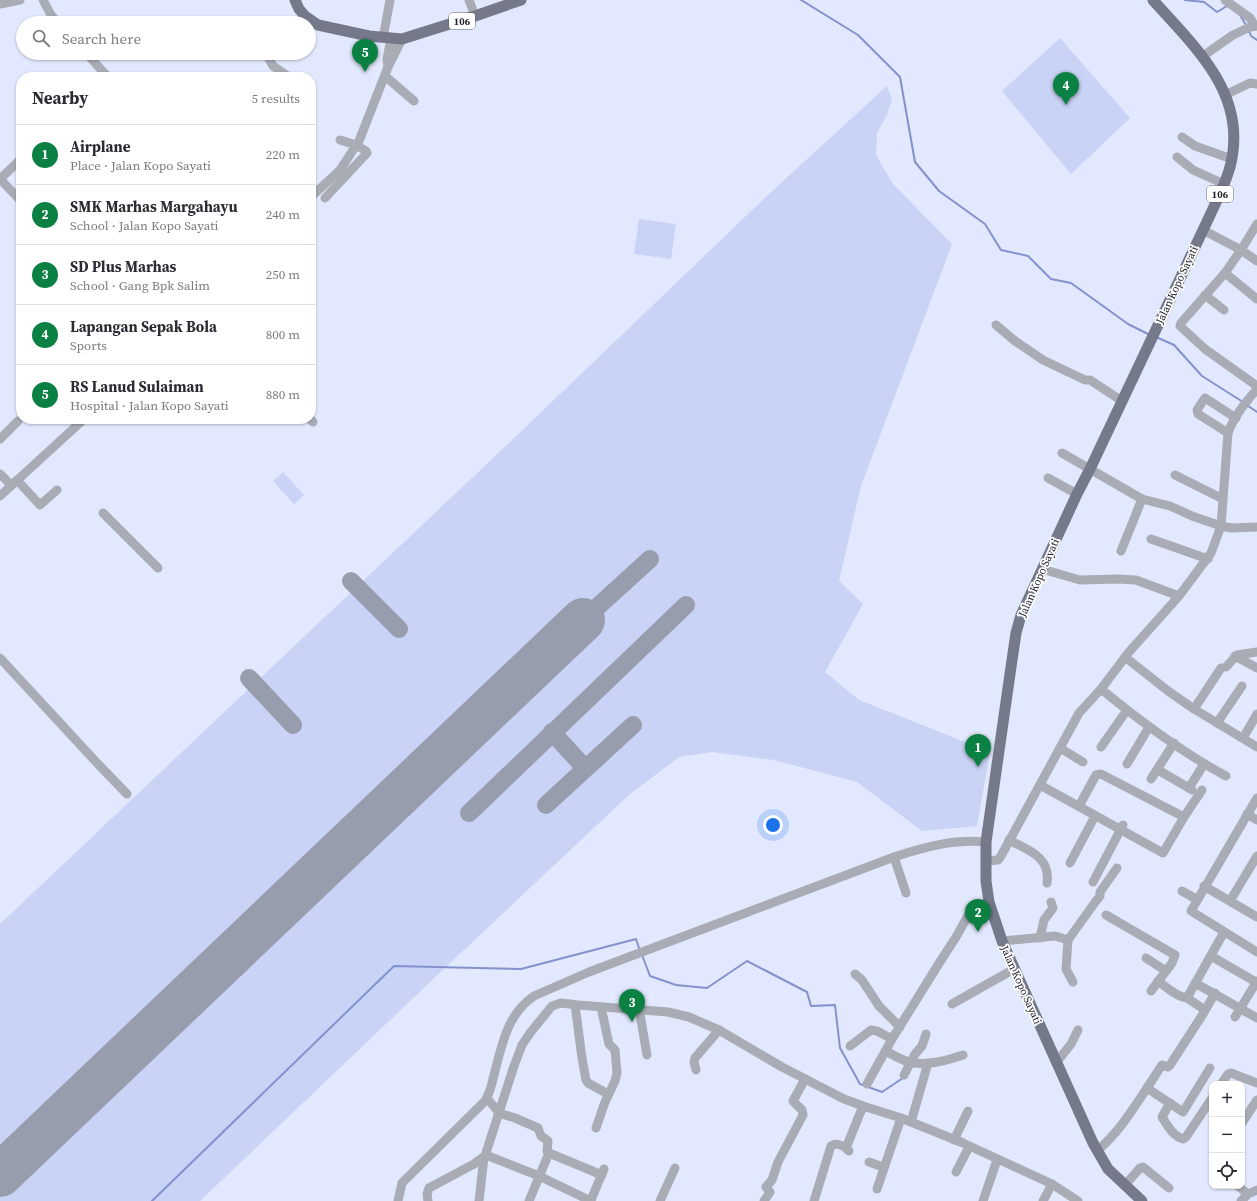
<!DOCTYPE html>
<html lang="en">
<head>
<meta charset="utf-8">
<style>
	body { margin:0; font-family:"Source Serif 4",serif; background:#f7f7f7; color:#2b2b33 }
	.controls { position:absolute; right:12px; bottom:12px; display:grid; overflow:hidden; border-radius:8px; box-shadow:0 1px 3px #0004 }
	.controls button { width:36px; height:36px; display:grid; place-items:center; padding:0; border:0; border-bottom:1px solid #e1e1e2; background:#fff; color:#2b2b33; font:20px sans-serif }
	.you { position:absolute; left:773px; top:825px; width:14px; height:14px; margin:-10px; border:3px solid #fff; border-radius:50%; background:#1a73e8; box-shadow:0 0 0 6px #1a73e833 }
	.badge { display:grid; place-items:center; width:26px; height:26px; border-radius:50%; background:#0b8043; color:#fff; font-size:13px; font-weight:700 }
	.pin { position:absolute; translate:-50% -33px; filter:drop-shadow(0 1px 2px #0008) }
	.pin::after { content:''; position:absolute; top:21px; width:14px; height:12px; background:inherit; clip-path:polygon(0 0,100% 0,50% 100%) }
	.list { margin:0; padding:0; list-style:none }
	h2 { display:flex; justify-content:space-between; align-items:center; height:52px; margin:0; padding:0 16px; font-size:17px }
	h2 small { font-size:13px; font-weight:400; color:#7c7c81 }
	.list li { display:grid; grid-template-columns:26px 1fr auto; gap:12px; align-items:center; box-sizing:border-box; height:60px; padding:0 16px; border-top:1px solid #e1e1e2 }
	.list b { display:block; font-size:15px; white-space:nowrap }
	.list p { margin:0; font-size:13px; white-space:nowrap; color:#7c7c81 }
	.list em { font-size:13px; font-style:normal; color:#7c7c81 }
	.icon { flex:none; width:22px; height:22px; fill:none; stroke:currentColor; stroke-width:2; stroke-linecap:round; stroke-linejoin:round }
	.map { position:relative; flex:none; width:1257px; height:1201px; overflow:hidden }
	.search { position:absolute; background:#fff; box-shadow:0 1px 3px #0004; left:16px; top:16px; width:300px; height:44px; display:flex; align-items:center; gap:10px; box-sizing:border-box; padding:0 14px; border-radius:22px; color:#7c7c81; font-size:15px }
	.panel { position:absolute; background:#fff; box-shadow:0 1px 3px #0004; left:16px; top:72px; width:300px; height:352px; border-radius:16px }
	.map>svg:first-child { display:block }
	.green { fill:#c8d3f5 }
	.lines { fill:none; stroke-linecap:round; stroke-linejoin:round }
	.stream { stroke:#8392cc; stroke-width:2 }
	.taxiway { stroke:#989dad; stroke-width:18 }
	.runway { stroke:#989dad; stroke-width:44 }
	.minor { stroke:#a9acb5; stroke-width:9 }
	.major { stroke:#757989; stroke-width:11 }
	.labels { text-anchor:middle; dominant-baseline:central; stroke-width:3.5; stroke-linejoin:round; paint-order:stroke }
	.shield { fill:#fff; stroke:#64666b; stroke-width:1 }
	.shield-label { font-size:10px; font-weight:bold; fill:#22242c }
	.street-label { font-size:11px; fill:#22242c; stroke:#fff }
</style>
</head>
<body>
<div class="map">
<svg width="1257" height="1201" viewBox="0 0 1257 1201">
	<rect width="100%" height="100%" fill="#e2e8fd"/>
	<!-- green -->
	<g class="green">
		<path d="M 1060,38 L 1130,118 L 1071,174 L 1002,91 Z"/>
		<path d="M 887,86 L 892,99 L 887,115 L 877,133 L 876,155 L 893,184 L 952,244 L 861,486 L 839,581 L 863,604 L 825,672 L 859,700 L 990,752 L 977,826 L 922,831 L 857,782 L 774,760 L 712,752 L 679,757 L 630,794 L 449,964 L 200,1201 L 0,1201 L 0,924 L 510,442 L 769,194 Z"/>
		<path d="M 639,219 L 676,224 L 671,259 L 634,254 Z"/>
		<path d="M 283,472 L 304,495 L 294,504 L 273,481 Z"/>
	</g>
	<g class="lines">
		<!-- stream -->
		<g class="stream">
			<path d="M 801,0 L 858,35 L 900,77 L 915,162 L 939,191 L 985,224 L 1001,250 L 1028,256 L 1051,279 L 1071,283 L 1128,324 L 1150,335"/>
			<path d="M 1185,0 L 1204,2 L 1217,12 L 1227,6"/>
			<path d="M 1240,15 L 1246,25"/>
			<path d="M 1249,31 L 1251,36 L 1257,40"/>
			<path d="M 1156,337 L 1174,345 L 1202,376 L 1243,402"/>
			<path d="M 1248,406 L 1257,412"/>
			<path d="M 642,955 L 650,976 L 676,985 L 707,988 L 747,961 L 807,992 L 811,1006 L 835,1005 L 840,1048 L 860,1084 L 882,1092 L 903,1078"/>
			<path d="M 152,1201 L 394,966 L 521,969 L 636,939 L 640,951"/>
		</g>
		<!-- taxiway -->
		<g class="taxiway">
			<path d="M 351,581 L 399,629"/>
			<path d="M 583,620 L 650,559"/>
			<path d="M 249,678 L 293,725"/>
			<path d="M 552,732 L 585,768"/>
			<path d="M 546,805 L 633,725"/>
			<path d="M 469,813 L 686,605"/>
		</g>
		<!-- runway -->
		<path class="runway" d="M 0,1175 L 583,620"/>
		<!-- minor -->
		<g class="minor">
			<path d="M 43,0 L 51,15 L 58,23"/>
			<path d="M 469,0 L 475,16"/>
			<path d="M 1225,0 L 1250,18 L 1255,26"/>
			<path d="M 0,4 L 20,0"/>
			<path d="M 296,23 L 305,16"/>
			<path d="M 383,38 L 390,0"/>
			<path d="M 86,53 L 108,77"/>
			<path d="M 266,53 L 273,66 L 289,77"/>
			<path d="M 1203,56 L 1233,35 L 1250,27 L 1257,26"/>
			<path d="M 388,66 L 387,59 L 391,38"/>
			<path d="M 385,76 L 414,101"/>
			<path d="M 1225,95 L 1250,83 L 1257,84"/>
			<path d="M 1182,137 L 1195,146 L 1232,159"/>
			<path d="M 1177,157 L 1193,170 L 1224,184"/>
			<path d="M 0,179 L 21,201"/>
			<path d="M 0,179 L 21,159"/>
			<path d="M 311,197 L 340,170 L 359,141 L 388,67 L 402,39"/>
			<path d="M 325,198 L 367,153 L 366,151 L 356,145 L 340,140"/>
			<path d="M 1257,224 L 1241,250 L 1225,273 L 1181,323 L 1180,326 L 1205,349 L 1257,386"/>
			<path d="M 1203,230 L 1241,250 L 1257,261"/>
			<path d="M 1225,273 L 1257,299"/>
			<path d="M 1205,295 L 1224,310"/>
			<path d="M 996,325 L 1015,341 L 1043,360 L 1085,380 L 1090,380 L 1122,401"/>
			<path d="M 310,419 L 313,422"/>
			<path d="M 1228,433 L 1198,414 L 1197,410 L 1205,398 L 1236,418"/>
			<path d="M 0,439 L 18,421"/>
			<path d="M 1062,453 L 1142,499 L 1170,506 L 1192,516 L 1221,526 L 1232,528 L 1257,527"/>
			<path d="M 0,474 L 11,485"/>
			<path d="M 1175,475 L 1223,499"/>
			<path d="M 1048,478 L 1077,494"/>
			<path d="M 17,480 L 40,505 L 57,490"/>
			<path d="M 0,496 L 84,419"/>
			<path d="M 103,513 L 158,568"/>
			<path d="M 1151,539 L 1208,559"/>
			<path d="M 1121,551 L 1142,499"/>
			<path d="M 1042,569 L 1080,580 L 1118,579 L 1136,580 L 1179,596"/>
			<path d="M 1235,656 L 1257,668"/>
			<path d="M 1125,657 L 1168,691 L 1194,709 L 1257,747"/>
			<path d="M 0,658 L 98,764 L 127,794"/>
			<path d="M 1226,667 L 1237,655 L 1257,652"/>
			<path d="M 1101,689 C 1140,721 1181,752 1226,776"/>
			<path d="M 1194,709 L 1221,668"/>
			<path d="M 1217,723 L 1242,686"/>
			<path d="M 1243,738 L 1257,714"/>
			<path d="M 1101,747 L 1127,710"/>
			<path d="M 1060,748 L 1083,762"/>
			<path d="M 1127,764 L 1149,727"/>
			<path d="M 1158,770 L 1189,788"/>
			<path d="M 1151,779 L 1174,743"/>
			<path d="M 1040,785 L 1163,853 L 1184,817 L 1101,774 L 1096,775 L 1079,806"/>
			<path d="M 1192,790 L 1189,788 L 1204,764"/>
			<path d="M 1257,798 L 1191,911 L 1257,952"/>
			<path d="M 1247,814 L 1257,820"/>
			<path d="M 1184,817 L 1202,790"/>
			<path d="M 1009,840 C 1028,850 1051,857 1047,883"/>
			<path d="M 894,857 L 906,893"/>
			<path d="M 986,861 L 998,860 L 1001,856 L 1079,713 L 1101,689 L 1129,652 L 1179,596 L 1211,553 L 1221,526 L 1228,433 C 1234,416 1246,402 1257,389"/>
			<path d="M 1070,863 L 1095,816"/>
			<path d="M 1093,882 L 1123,825"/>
			<path d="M 1204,886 L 1257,917"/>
			<path d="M 1182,891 L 1196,899"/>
			<path d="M 1230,901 L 1257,856"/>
			<path d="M 1106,915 L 1175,955 L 1172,963 L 1151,991"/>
			<path d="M 1040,938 L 1044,920 L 1053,908 L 1051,902"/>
			<path d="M 1002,941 L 1055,936 L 1068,940"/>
			<path d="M 1211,956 L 1256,982"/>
			<path d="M 1146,958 L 1166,971"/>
			<path d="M 855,974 L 862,980 L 879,1006 L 900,1027"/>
			<path d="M 1158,981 C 1166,987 1177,997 1187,998 L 1224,932"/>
			<path d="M 1073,982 L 1066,969 L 1068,940 L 1096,901 L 1100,896 L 1100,892 L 1117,868"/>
			<path d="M 1195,983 L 1257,1018"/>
			<path d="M 1187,998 L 1205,1010"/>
			<path d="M 952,1004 L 1014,969"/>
			<path d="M 575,1005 L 582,1058 L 586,1080 L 588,1083 L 608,1094"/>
			<path d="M 641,1010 L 640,1014 L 647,1055"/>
			<path d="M 1235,1017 L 1257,981"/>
			<path d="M 892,1039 L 938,965 L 956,937 L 969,914 L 972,910 L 989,902"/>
			<path d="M 850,1046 L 871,1030 L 877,1031 L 892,1039 L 867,1084"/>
			<path d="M 886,1051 C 893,1055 901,1060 909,1062 C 928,1066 945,1061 963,1055"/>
			<path d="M 1056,1063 L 1071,1044 L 1078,1030"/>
			<path d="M 696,1070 L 694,1062 L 695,1058 L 719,1030"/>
			<path d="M 904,1075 L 915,1054 L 922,1046 L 926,1034"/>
			<path d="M 1221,1084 L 1228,1074 L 1231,1073 L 1257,1083"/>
			<path d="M 1147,1088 L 1162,1065 L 1168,1067 L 1170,1065 L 1203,1014 L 1215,993"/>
			<path d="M 487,1098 L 499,1113 L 515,1118 L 538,1128 L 541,1136 L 548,1141 L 547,1151 L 549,1153 L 602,1175"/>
			<path d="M 1170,1103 L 1162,1117 C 1167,1125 1173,1136 1183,1139 L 1186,1137 L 1212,1098"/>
			<path d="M 911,1122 L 928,1063"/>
			<path d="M 1242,1123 L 1257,1100"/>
			<path d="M 596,1128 L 605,1102 L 615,1081 L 617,1073 L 615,1050 L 609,1044 L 601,1007"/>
			<path d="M 954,1140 L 968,1111"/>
			<path d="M 846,1148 L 863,1106"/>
			<path d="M 1097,1151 C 1119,1132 1131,1112 1147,1088 L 1183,1112 L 1210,1068"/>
			<path d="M 486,1155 L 539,1176 L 591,1201"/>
			<path d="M 869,1162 L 883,1167"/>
			<path d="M 956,1172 L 969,1147"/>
			<path d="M 1125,1185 L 1140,1168 L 1143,1167 L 1169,1188"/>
			<path d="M 1238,1186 L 1248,1194"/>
			<path d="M 877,1189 L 901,1118"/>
			<path d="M 591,1200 L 604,1169"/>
			<path d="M 398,1201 L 402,1183 L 485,1101 C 490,1093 492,1084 494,1075 C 502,1045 507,1014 534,996 L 589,972 L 894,857 C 924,847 954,839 986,842"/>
			<path d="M 428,1201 L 427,1194 L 429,1188 L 474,1164 L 485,1156 L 514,1066 L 522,1045 L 530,1033 L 552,1006 L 561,1003 L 578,1005 L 668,1012 L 689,1017 L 719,1030 L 782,1067 L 844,1099 L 863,1106 L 901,1118 L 963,1143 L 1052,1184 L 1078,1201"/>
			<path d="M 479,1201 L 484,1157"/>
			<path d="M 529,1201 L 549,1153"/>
			<path d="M 660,1201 L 675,1168"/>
			<path d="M 764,1201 L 770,1192 L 766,1187 L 772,1180 L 778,1162 L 803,1115 L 802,1110 L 793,1101 L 805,1079"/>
			<path d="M 814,1201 L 831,1146 C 837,1142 844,1146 849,1151"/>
			<path d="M 983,1201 L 997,1160"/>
			<path d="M 1043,1201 L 1052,1184"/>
			<path d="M 1241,1201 L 1248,1194 L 1257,1190"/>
		</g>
		<!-- major -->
		<g class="major">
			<path d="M 295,0 L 299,9 L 305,16 L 318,25 L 369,36 L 402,39 L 475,16 L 521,0"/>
			<path d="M 1142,1201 L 1108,1169 L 1093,1143 L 1002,941 L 989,902 L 986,881 L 986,842 L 1011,667 L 1016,633 L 1021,615 L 1077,494 L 1090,469 L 1212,211 C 1221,191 1231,172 1233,151 C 1241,87 1191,43 1153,0"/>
		</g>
	</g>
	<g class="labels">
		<!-- shield labels -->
		<g class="shield">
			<rect x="449" y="13" width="26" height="16" rx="3"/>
			<rect x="1207" y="186" width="26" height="16" rx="3"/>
		</g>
		<g class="shield-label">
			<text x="462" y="21">106</text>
			<text x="1220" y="194">106</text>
		</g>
		<!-- street labels -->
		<g class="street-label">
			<text transform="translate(1177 285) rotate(-65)">Jalan Kopo Sayati</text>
			<text transform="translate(1039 578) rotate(-66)">Jalan Kopo Sayati</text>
			<text transform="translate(1021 985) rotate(66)">Jalan Kopo Sayati</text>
		</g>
	</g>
</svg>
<div class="controls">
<button>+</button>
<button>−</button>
<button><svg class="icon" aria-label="locate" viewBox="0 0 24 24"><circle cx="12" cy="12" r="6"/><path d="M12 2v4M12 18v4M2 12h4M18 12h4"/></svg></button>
</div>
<div class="you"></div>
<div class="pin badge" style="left:978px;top:767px">1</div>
<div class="pin badge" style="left:978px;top:932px">2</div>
<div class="pin badge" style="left:632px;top:1022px">3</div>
<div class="pin badge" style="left:1066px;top:105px">4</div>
<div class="pin badge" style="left:365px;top:72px">5</div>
<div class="search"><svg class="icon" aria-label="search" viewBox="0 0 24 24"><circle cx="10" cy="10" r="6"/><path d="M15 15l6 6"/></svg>Search here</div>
<section class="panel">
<h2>Nearby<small>5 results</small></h2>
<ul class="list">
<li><span class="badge">1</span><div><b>Airplane</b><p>Place · Jalan Kopo Sayati</p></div><em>220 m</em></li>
<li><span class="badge">2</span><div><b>SMK Marhas Margahayu</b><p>School · Jalan Kopo Sayati</p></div><em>240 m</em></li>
<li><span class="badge">3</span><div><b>SD Plus Marhas</b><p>School · Gang Bpk Salim</p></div><em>250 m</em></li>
<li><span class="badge">4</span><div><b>Lapangan Sepak Bola</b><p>Sports</p></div><em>800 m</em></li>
<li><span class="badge">5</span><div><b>RS Lanud Sulaiman</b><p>Hospital · Jalan Kopo Sayati</p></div><em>880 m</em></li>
</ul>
</section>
</div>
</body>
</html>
